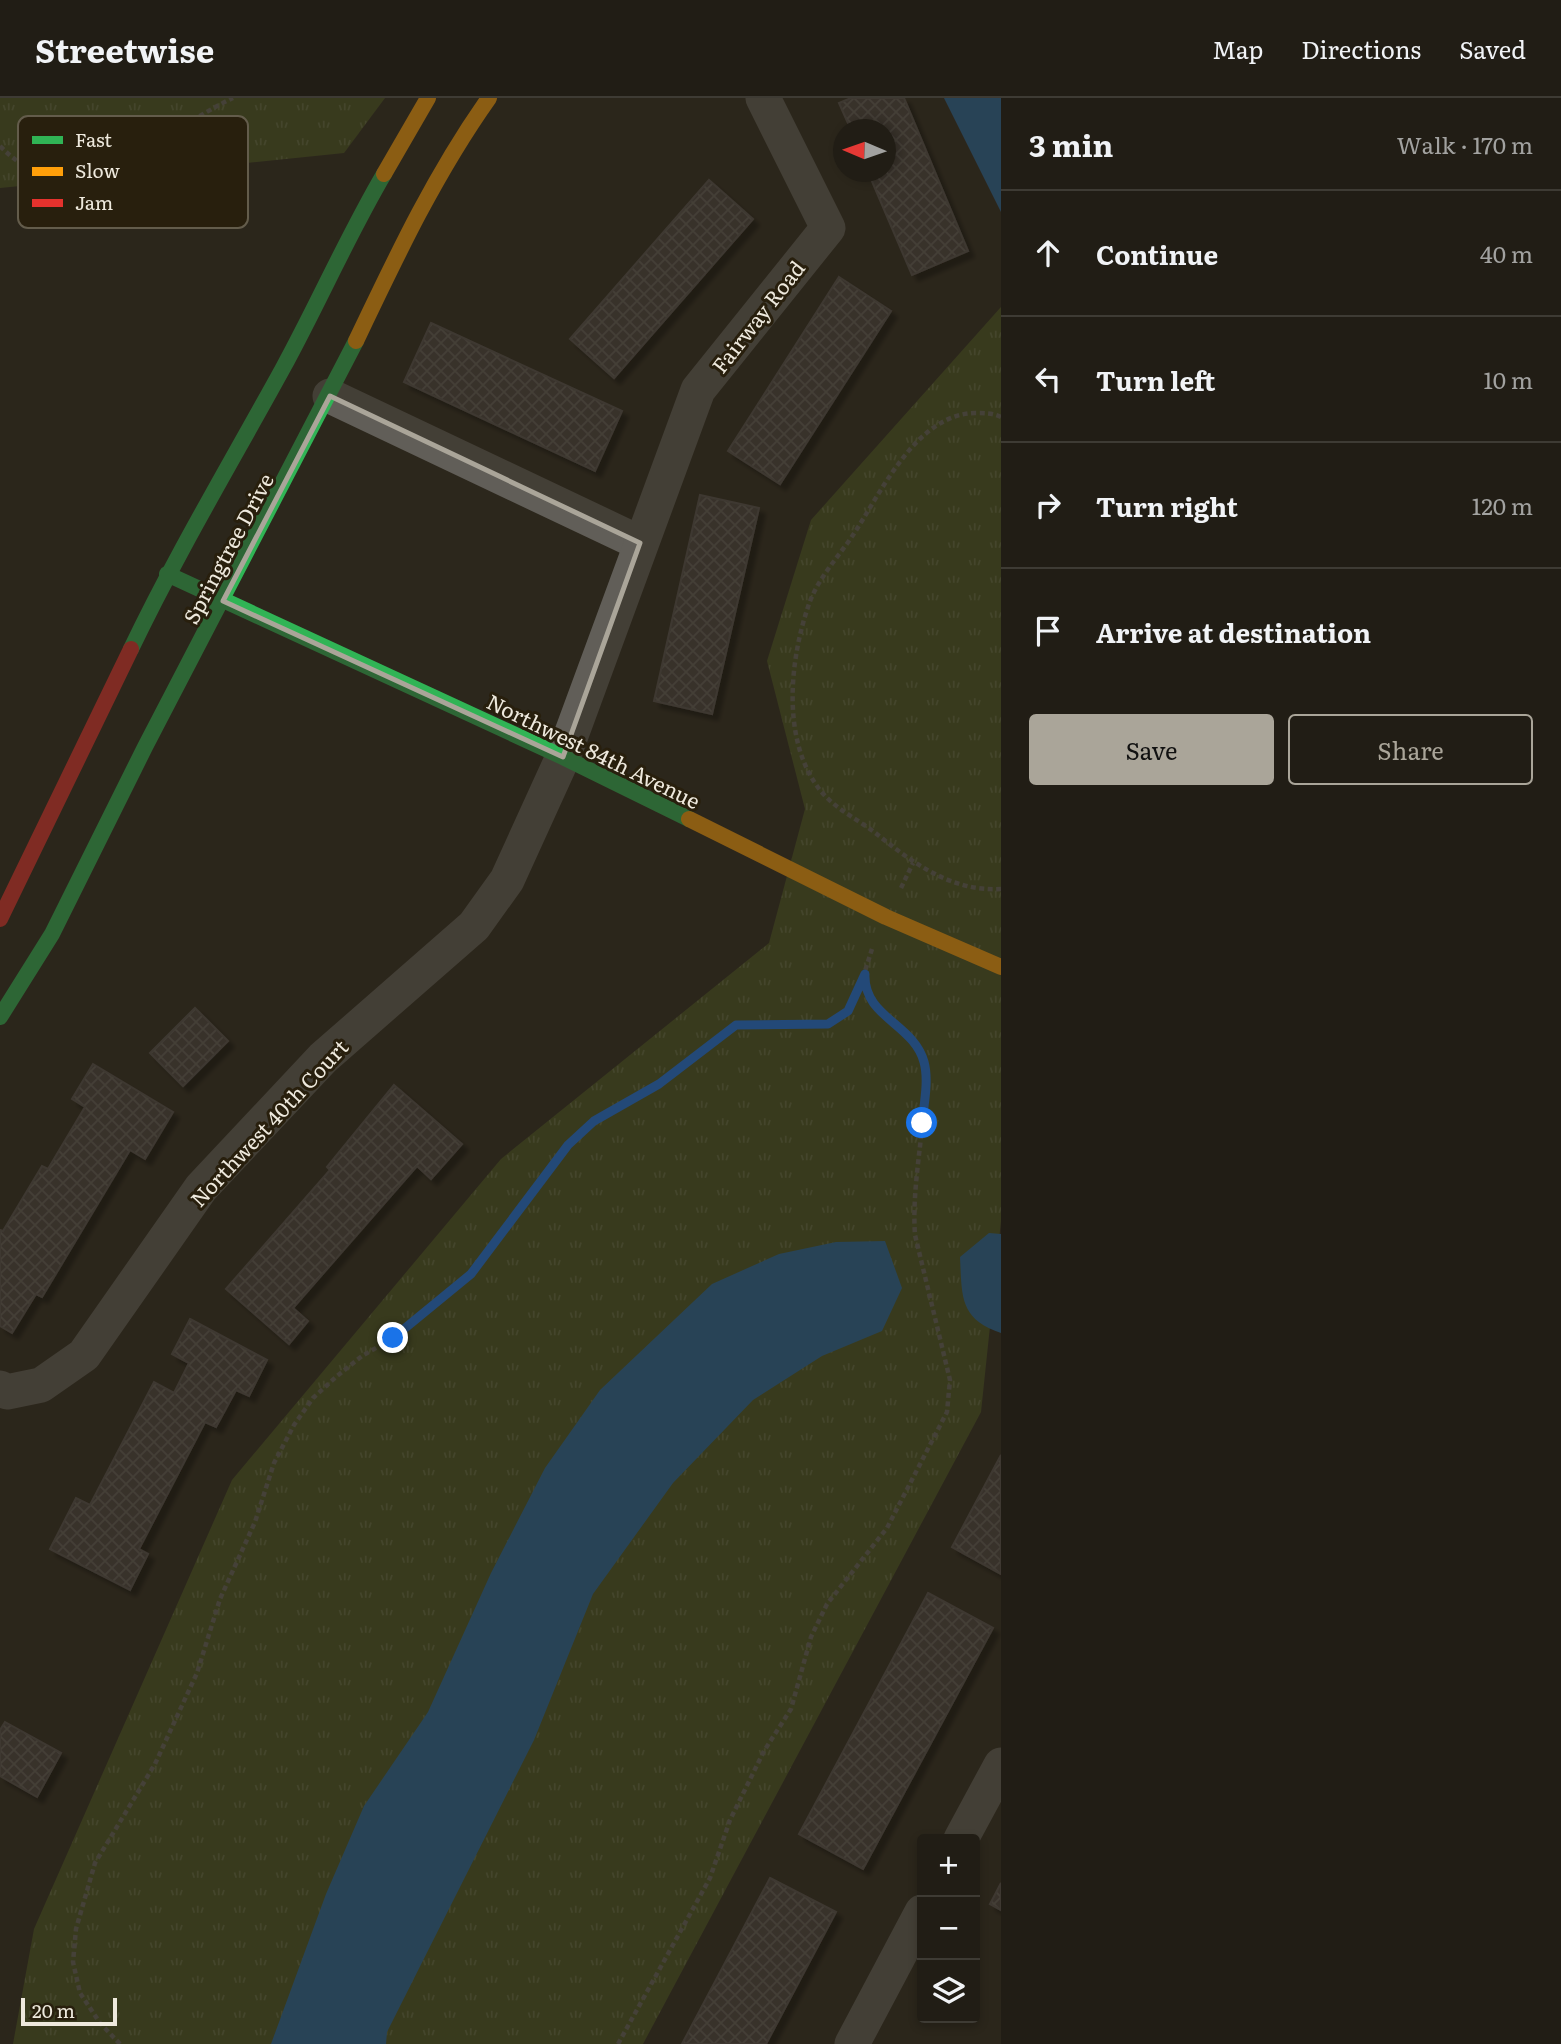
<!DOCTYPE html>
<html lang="en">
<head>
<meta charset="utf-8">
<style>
	body { margin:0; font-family:Literata,serif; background:#29261e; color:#f1f3f6 }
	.controls { position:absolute; right:21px; bottom:21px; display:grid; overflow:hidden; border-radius:7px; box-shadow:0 4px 10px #0003 }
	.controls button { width:63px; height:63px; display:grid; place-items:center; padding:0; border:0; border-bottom:2px solid #3e3b34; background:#211d15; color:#f1f3f6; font:35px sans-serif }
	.compass { position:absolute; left:833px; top:21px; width:63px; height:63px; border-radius:50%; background:#211d15; box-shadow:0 4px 10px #0003; rotate:272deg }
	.scale { position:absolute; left:21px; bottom:18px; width:96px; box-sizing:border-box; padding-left:7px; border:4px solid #eee9dd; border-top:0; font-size:19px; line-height:24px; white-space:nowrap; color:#eee9dd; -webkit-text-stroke:5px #281f0d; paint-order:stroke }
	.stop { position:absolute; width:21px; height:21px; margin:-16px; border:5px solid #1a73e8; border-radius:50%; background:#fff }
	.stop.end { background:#1a73e8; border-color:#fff; box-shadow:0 2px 7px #0008 }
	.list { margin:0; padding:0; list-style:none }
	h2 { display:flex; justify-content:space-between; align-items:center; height:91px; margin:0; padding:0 28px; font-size:30px }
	h2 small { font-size:23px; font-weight:400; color:#a2a2a0 }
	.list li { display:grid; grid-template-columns:46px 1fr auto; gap:21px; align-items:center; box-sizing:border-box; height:126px; padding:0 28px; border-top:2px solid #3e3b34 }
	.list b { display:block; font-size:26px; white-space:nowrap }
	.list em { font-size:23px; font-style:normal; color:#a2a2a0 }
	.actions { display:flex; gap:14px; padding:21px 28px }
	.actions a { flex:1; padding:16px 0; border:2px solid #aaa599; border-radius:7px; text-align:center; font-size:24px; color:#aaa599 }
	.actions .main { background:#aaa599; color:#111 }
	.icon { flex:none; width:38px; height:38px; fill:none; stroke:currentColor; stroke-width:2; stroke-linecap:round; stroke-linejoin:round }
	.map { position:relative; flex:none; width:1001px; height:1946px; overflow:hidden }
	header { display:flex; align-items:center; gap:42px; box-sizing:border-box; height:98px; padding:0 35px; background:#211d15; border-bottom:2px solid #3e3b34 }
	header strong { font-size:33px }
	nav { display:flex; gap:38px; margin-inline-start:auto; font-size:24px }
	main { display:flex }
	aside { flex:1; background:#211d15 }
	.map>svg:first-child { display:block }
	.grass { fill:url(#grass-tufts) }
	.water { fill:#25679e }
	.building { fill:url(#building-cross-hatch); stroke:#56504e; stroke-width:2; filter:url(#shadow) }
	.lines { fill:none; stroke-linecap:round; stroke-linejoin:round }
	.path { stroke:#64625c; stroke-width:4.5; stroke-dasharray:5 3.5; stroke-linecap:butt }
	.street { stroke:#615e58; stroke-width:35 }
	.fast { stroke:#30b455; stroke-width:16 }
	.slow { stroke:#ff9f0a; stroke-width:16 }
	.jam { stroke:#e5322d; stroke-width:16 }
	.route { stroke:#1a73e8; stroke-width:9 }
	.marked { fill:none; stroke:#aaa599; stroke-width:5; stroke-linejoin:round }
	.labels { text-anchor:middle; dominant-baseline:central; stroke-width:6; stroke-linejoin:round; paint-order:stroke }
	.street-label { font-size:21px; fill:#eee9dd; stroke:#281f0d }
	.key { fill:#281f0d; stroke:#635c4b; stroke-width:2 }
	.key-label { font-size:19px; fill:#eee9dd }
</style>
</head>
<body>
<header>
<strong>Streetwise</strong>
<nav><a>Map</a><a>Directions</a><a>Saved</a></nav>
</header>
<main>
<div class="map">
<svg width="1001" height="1946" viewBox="0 0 1001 1946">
	<defs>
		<pattern id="grass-tufts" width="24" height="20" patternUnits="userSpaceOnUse" patternTransform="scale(1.75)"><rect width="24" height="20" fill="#485320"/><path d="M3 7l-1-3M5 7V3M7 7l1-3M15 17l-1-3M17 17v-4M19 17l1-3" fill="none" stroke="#636c40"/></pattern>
		<pattern id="building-cross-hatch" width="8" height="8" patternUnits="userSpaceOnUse" patternTransform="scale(1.75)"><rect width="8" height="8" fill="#47423e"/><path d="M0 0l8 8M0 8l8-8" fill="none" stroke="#625d59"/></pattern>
		<filter id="shadow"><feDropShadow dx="6" dy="6" stdDeviation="2" flood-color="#0009"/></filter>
	</defs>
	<rect width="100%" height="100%" fill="#2c271c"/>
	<!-- grass -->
	<g class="grass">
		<path d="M 0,0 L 385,0 L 344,55 L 0,90 Z"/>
		<path d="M 1001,209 L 1001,1123 L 981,1314 L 643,1946 L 13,1946 L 34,1831 L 232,1382 L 501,1061 L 769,845 L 805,711 L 767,563 L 811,422 Z"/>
	</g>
	<!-- water -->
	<g class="water">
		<path d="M 944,0 L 1001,0 L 1001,114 Z"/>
		<path d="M 989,1135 L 1001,1136 L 1001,1235 C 959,1221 962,1198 960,1159 Z"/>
		<path d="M 885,1143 L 902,1190 L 882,1233 L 822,1258 L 753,1302 L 673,1385 L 593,1496 L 534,1642 L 387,1934 L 386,1946 L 271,1946 L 326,1796 L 364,1708 L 428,1614 L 491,1475 L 545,1370 L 600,1292 L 712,1186 L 779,1156 L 836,1144 Z"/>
	</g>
	<!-- building -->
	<g class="building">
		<path d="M 851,0 L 904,0 L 968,153 L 912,177 L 868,74 L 886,74 L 886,32 L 851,32 L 839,5 Z"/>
		<path d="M 709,82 L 753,121 L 614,280 L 570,241 Z"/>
		<path d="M 839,179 L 891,213 L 780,386 L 728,353 Z"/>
		<path d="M 431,225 L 622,313 L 595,373 L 404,284 Z"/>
		<path d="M 700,397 L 759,410 L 712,616 L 654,603 Z"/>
		<path d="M 195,910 L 228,943 L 183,988 L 150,955 Z"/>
		<path d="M 93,966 L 173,1014 L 145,1061 L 130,1052 L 42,1199 L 36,1196 L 12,1235 L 0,1228 L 0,1132 L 3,1133 L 42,1068 L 48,1071 L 85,1009 L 72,1001 Z"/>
		<path d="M 394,987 L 462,1046 L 431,1081 L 417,1068 L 293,1210 L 308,1223 L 289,1246 L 226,1191 L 330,1072 L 327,1069 Z"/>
		<path d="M 190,1221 L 267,1262 L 249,1298 L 236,1292 L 216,1329 L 205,1324 L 139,1451 L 148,1456 L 130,1492 L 50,1451 L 76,1400 L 90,1407 L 154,1284 L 174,1295 L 189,1265 L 172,1256 Z"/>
		<path d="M 1001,1357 L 1001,1476 L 952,1449 Z"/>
		<path d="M 928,1495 L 993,1530 L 863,1771 L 799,1736 Z"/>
		<path d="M 5,1624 L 61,1655 L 37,1699 L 0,1678 L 0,1632 Z"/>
		<path d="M 770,1780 L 836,1814 L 766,1946 L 682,1946 Z"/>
		<path d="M 1001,1785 L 1001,1812 L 990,1806 Z"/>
	</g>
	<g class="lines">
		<!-- path -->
		<g class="path">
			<path d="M 0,48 C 23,71 35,75 67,74 C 139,72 173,28 233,0"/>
			<path d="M 1001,319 C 993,315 985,315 975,315 C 916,316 881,395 853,437 C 837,461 817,481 808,509 C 790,562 782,639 817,688 C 832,710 858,721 878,737 C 914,766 953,794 1001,791"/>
			<path d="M 901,790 L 913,765"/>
			<path d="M 120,1946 L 100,1925 L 80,1895 L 73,1864 L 76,1831 L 95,1765 L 155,1666 L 197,1575 L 220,1501 L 255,1424 L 274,1365 L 294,1327 L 313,1300 L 337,1278 L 362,1258 L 393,1240 L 471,1176 L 568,1047 L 594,1023 L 659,986 L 736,927 L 828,926 L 847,913 L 858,895 L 872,851"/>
			<path d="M 618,1946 L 710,1780 L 730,1722 L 764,1653 L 791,1611 L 811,1539 L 827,1506 L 887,1430 L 947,1314 L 950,1282 L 915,1137 C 912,1094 921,1051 924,1008 C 924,995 927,978 924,965 C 917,929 863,920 864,881"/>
		</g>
		<!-- street -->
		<g class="street">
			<path d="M 330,298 L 640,445"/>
			<path d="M 0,1290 L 7,1294 L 41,1287 L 84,1257 L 201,1090 L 323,960 L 474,828 L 507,782 L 563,659 L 698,292 L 828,130 L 763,0"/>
			<path d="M 961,1741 L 1001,1667"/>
			<path d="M 852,1946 L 922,1814"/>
		</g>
		<!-- fast -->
		<g class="fast">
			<path d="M 167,476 L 563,659 L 689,721"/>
			<path d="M 131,551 C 177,455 232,363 283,270 C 318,206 347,139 384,76"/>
			<path d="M 0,919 L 52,836 L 145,649 L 356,243"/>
		</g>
		<!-- slow -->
		<g class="slow">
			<path d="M 384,76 L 428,0"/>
			<path d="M 356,243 C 396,159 435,76 489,0"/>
			<path d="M 689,721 L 886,819 L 1001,869"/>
		</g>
		<!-- jam -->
		<path class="jam" d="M 0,821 L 131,551"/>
	</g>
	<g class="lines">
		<!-- route -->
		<path class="route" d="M 393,1240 L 471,1176 L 568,1047 L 594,1023 L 659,986 L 736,927 L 828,926 L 848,913 L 865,876 C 863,919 914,926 924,964 C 929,982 924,1006 922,1025"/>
	</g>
	<!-- marked area -->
	<path d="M0 0H1001V1946H0ZM 330,298 L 640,445 L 563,659 L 223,503 Z" fill="#2c271c" fill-opacity=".55" fill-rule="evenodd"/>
	<path class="marked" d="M 330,298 L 640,445 L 563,659 L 223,503 Z"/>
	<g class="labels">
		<!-- street labels -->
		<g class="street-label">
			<text transform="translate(757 218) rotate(-52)">Fairway Road</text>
			<text transform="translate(227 450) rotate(-62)">Springtree Drive</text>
			<text transform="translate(594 652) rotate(26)">Northwest 84th Avenue</text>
			<text transform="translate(268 1024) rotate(-47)">Northwest 40th Court</text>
		</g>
	</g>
	<!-- legend -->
	<rect x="18" y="18" width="230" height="112" rx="10" class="key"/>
	<rect x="32" y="38" width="31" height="8" fill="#30b455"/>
	<rect x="32" y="69" width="31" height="9" fill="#ff9f0a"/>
	<rect x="32" y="101" width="31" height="8" fill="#e5322d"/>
	<g class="key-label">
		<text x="75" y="49">Fast</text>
		<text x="75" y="80">Slow</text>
		<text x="75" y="112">Jam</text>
	</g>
</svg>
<div class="controls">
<button>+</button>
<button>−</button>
<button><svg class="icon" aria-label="layers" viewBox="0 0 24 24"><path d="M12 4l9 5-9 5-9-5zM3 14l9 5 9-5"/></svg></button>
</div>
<svg class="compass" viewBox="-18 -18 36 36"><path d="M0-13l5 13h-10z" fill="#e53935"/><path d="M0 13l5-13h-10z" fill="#a2a2a0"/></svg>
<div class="scale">20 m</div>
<div class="stop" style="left:922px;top:1025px"></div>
<div class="stop end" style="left:393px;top:1240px"></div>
</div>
<aside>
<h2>3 min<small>Walk · 170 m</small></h2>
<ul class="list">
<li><svg class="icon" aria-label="ahead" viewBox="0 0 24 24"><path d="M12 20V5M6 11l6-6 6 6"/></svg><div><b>Continue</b></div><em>40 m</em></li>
<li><svg class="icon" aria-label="left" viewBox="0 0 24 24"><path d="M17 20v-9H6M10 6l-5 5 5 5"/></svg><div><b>Turn left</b></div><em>10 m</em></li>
<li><svg class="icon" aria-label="right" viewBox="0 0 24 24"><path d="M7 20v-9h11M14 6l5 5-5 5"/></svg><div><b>Turn right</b></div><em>120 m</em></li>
<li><svg class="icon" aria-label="arrive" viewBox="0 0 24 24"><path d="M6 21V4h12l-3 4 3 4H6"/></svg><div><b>Arrive at destination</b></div></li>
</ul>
<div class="actions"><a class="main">Save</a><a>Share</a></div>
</aside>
</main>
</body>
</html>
